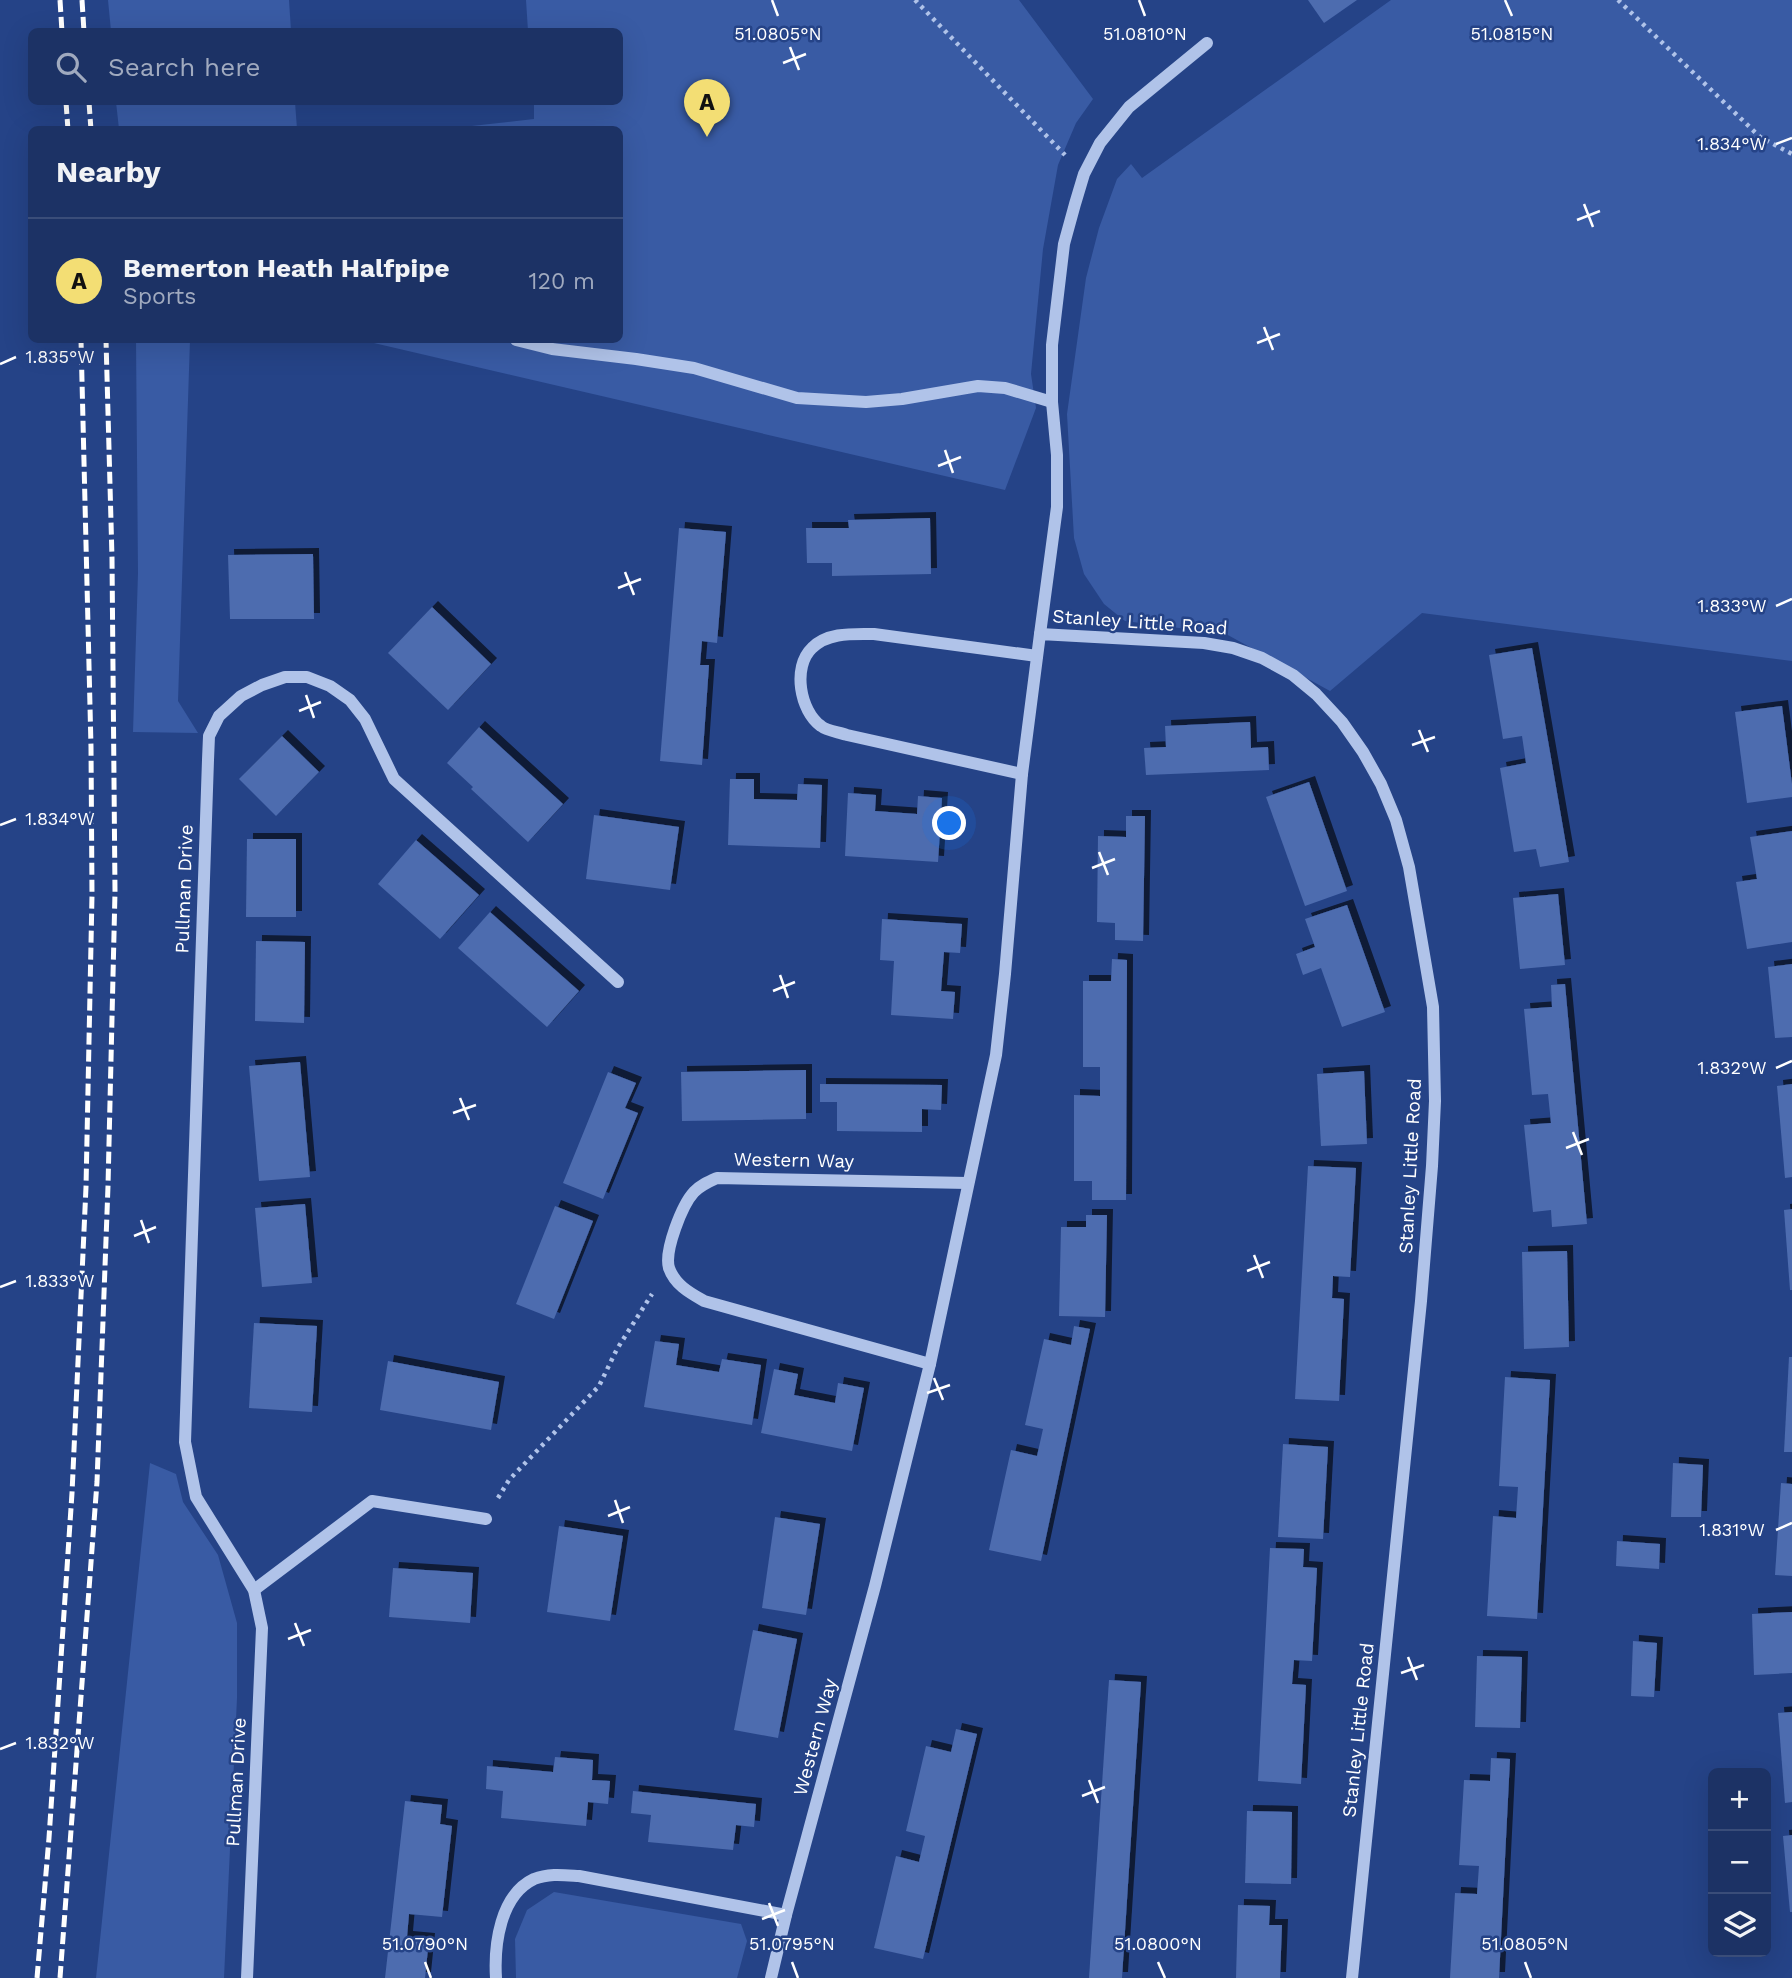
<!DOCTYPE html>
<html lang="en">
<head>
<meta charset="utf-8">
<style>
	body { margin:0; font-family:"Work Sans",sans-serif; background:#253a6b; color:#f1f3f6 }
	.controls { position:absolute; right:21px; bottom:21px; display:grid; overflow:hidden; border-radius:10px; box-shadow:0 7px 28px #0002 }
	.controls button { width:63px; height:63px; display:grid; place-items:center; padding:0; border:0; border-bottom:2px solid #3a4d79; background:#1c3265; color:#f1f3f6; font:35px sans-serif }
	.you { position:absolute; left:950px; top:824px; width:24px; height:24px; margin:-18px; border:5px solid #fff; border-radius:50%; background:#1a73e8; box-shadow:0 0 0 10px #1a73e833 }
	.badge { display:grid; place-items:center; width:46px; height:46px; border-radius:50%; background:#f3de74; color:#111; font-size:23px; font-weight:700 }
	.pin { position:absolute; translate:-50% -58px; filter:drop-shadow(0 2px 4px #0008) }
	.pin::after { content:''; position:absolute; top:37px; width:24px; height:21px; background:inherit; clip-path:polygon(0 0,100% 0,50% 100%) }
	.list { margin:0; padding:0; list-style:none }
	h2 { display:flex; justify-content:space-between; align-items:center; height:91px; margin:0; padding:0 28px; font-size:30px }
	h2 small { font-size:23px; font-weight:400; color:#a0aabf }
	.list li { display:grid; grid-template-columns:46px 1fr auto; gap:21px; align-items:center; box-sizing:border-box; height:126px; padding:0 28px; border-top:2px solid #3a4d79 }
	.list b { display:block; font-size:26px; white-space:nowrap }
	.list p { margin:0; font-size:23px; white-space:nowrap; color:#a0aabf }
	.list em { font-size:23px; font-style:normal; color:#a0aabf }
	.icon { flex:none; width:38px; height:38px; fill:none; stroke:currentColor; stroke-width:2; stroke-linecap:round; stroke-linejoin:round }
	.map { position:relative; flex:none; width:1792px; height:1978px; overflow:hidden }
	.search { position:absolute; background:#1c3265; box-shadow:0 7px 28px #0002; left:28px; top:28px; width:595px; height:77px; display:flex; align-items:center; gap:18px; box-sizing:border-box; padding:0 24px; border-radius:10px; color:#a0aabf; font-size:26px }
	.panel { position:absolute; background:#1c3265; box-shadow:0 7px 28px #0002; left:28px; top:126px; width:595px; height:217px; border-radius:10px }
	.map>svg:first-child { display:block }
	.green { fill:#395ba4 }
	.building { fill:#4d6caf; filter:url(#shadow) }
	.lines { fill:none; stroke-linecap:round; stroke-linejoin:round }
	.path { stroke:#b0c3e9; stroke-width:4.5; stroke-dasharray:3.5 5; stroke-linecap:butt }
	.minor { stroke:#b0c3e9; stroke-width:12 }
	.rail { stroke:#fff; stroke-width:5; stroke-dasharray:12 5; stroke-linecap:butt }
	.ticks { fill:none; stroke:#fff; stroke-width:2.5 }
	.labels { text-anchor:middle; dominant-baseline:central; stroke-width:5; stroke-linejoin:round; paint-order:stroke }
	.street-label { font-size:19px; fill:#fff; stroke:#254387 }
	.ticks-label { font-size:18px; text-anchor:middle; fill:#fff; stroke:#254387; stroke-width:5; stroke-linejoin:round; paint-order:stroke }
</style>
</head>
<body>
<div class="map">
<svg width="1792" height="1978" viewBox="0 0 1792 1978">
	<defs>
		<filter id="shadow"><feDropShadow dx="6" dy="-6" stdDeviation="0" flood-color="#0009"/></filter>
	</defs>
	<rect width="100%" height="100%" fill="#254387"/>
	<!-- green -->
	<g class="green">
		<path d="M 108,0 L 289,0 L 291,31 L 111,31 Z"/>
		<path d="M 526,0 L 1019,0 L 1093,99 L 1076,123 L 1058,165 L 1043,249 L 1031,374 L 1036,408 L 1005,490 L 361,340 L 620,340 L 620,130 L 445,129 L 534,119 L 534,102 L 620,102 L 620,32 L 528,31 Z"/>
		<path d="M 1391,0 L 1792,0 L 1792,661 L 1422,613 L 1330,691 L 1226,634 L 1125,621 L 1104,604 L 1084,574 L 1074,538 L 1067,414 L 1086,278 L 1099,228 L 1117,179 L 1131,164 L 1142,178 Z"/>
		<path d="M 116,102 L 295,102 L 297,129 L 119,129 Z"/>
		<path d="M 136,340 L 190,340 L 178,701 L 198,733 L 133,732 L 138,573 Z"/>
		<path d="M 150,1463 L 176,1474 L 183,1502 L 218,1555 L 237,1623 L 237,1698 L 224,1978 L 96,1978 Z"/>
		<path d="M 554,1892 L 741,1924 L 747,1941 L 737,1978 L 516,1978 L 515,1939 L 527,1910 Z"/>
	</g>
	<!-- building -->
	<g class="building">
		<path d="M 1308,0 L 1357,0 L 1324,23 Z"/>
		<path d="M 930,518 L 931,574 L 832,576 L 832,563 L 807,563 L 806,528 L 849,528 L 848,520 Z"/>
		<path d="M 679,528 L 726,532 L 717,643 L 702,641 L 700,665 L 709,665 L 702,765 L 660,761 Z"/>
		<path d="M 313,554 L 314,619 L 230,619 L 228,555 Z"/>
		<path d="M 432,607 L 491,664 L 448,710 L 388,653 Z"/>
		<path d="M 1532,648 L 1569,862 L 1540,867 L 1536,849 L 1514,852 L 1500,768 L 1526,763 L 1522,736 L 1503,739 L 1489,655 Z"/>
		<path d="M 1782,706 L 1792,784 L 1792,797 L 1747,803 L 1735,712 Z"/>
		<path d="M 1250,722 L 1251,748 L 1268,747 L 1269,770 L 1146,775 L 1144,748 L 1166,747 L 1165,726 Z"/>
		<path d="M 479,727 L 563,804 L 528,842 L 471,789 L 473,787 L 447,763 Z"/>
		<path d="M 282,736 L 319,772 L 276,816 L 239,779 Z"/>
		<path d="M 730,779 L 754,779 L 754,799 L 797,800 L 798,784 L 822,785 L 820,848 L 728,845 Z"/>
		<path d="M 1309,782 L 1347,891 L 1305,906 L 1266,797 Z"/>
		<path d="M 848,793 L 876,795 L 875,811 L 917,814 L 918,796 L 942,798 L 938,862 L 845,856 Z"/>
		<path d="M 594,815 L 679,827 L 670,890 L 586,879 Z"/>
		<path d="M 1126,816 L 1145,816 L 1143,941 L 1115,940 L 1115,923 L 1097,922 L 1098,836 L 1126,837 Z"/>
		<path d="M 1792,831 L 1792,942 L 1747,949 L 1736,882 L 1757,879 L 1750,837 Z"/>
		<path d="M 247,839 L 296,839 L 296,917 L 246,917 Z"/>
		<path d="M 416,840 L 479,895 L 440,939 L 378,884 Z"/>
		<path d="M 1558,894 L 1565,965 L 1520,969 L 1513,898 Z"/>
		<path d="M 1347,905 L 1385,1012 L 1342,1027 L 1321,968 L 1303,975 L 1296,954 L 1315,947 L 1305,919 Z"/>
		<path d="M 490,912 L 579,991 L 547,1027 L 458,948 Z"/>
		<path d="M 882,919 L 962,924 L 960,953 L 944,952 L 941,991 L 955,992 L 953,1019 L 891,1015 L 894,961 L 880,960 Z"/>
		<path d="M 256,941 L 305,942 L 304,1023 L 255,1021 Z"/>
		<path d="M 1112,959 L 1127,960 L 1126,1200 L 1092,1200 L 1092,1181 L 1074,1181 L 1074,1095 L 1100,1096 L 1100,1067 L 1083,1067 L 1083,981 L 1111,981 Z"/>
		<path d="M 1792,964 L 1792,1037 L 1775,1038 L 1768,967 Z"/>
		<path d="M 1565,984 L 1587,1224 L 1552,1227 L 1551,1210 L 1533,1212 L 1524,1125 L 1551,1123 L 1548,1094 L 1532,1095 L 1524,1009 L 1552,1007 L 1551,985 Z"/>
		<path d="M 300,1062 L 310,1177 L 259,1181 L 249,1066 Z"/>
		<path d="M 806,1070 L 806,1119 L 682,1121 L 681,1072 Z"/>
		<path d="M 1364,1071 L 1367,1144 L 1321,1146 L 1317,1074 Z"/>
		<path d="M 608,1072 L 636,1083 L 625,1108 L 638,1113 L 603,1199 L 563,1183 Z"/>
		<path d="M 820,1084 L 942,1085 L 941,1110 L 922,1109 L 922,1132 L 837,1131 L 837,1102 L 820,1102 Z"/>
		<path d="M 1792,1084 L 1792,1177 L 1785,1178 L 1777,1086 Z"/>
		<path d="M 1308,1166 L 1356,1168 L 1350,1277 L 1333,1276 L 1332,1298 L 1344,1299 L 1339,1401 L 1295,1399 Z"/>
		<path d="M 305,1204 L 312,1283 L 262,1287 L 255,1208 Z"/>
		<path d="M 555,1206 L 593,1221 L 554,1319 L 516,1304 Z"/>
		<path d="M 1792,1209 L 1792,1290 L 1790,1290 L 1784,1210 Z"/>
		<path d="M 1086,1215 L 1107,1215 L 1105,1317 L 1059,1316 L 1061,1227 L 1086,1227 Z"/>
		<path d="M 1567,1251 L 1569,1347 L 1524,1349 L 1522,1252 Z"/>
		<path d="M 254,1323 L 317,1326 L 312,1412 L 249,1408 Z"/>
		<path d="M 1074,1326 L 1090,1329 L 1041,1561 L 989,1550 L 1011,1450 L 1037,1456 L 1043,1429 L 1025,1425 L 1044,1339 L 1071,1345 Z"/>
		<path d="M 655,1341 L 679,1344 L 676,1365 L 719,1372 L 722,1359 L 761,1365 L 752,1425 L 644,1407 Z"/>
		<path d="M 1789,1357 L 1792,1357 L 1792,1452 L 1784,1452 Z"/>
		<path d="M 388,1361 L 499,1382 L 491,1430 L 380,1410 Z"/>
		<path d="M 774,1369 L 798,1374 L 794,1395 L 835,1403 L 838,1383 L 864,1388 L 852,1451 L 761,1433 Z"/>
		<path d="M 1505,1377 L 1550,1380 L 1537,1619 L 1487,1616 L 1493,1516 L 1516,1518 L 1518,1487 L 1499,1486 Z"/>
		<path d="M 1283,1444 L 1328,1447 L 1323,1539 L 1278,1537 Z"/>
		<path d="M 1673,1463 L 1703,1465 L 1701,1517 L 1671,1517 Z"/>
		<path d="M 1781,1483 L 1792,1484 L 1792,1576 L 1775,1575 Z"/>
		<path d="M 775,1517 L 820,1524 L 806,1615 L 762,1608 Z"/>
		<path d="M 559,1526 L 623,1536 L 610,1621 L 547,1612 Z"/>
		<path d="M 1617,1541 L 1660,1544 L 1659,1569 L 1616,1566 Z"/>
		<path d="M 1270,1548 L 1304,1549 L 1303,1567 L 1317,1568 L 1312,1661 L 1294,1660 L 1292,1684 L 1306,1685 L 1301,1784 L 1258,1781 Z"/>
		<path d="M 393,1568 L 473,1573 L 470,1623 L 389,1617 Z"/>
		<path d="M 1792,1612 L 1792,1673 L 1754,1675 L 1752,1614 Z"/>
		<path d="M 753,1630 L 797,1639 L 778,1738 L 734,1730 Z"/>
		<path d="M 1633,1641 L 1657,1643 L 1654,1697 L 1631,1696 Z"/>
		<path d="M 1477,1656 L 1522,1657 L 1520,1728 L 1475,1727 Z"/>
		<path d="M 1109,1680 L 1141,1682 L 1122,1978 L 1089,1978 Z"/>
		<path d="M 1792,1712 L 1792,1802 L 1785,1803 L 1778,1713 Z"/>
		<path d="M 956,1729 L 977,1734 L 923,1959 L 874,1948 L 896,1856 L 919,1862 L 925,1836 L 906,1831 L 926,1746 L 951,1752 Z"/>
		<path d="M 555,1757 L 593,1760 L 592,1780 L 610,1781 L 608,1804 L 588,1802 L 586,1826 L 501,1818 L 503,1791 L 486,1789 L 487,1766 L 553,1772 Z"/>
		<path d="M 1491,1758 L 1510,1759 L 1499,1978 L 1450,1978 L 1455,1893 L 1477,1894 L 1479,1866 L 1459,1865 L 1464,1780 L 1490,1781 Z"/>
		<path d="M 633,1791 L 756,1804 L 754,1827 L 736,1825 L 733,1850 L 648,1842 L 651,1815 L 631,1813 Z"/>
		<path d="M 405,1801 L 442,1805 L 440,1824 L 452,1826 L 442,1917 L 409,1914 L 407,1937 L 429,1939 L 425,1978 L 385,1978 Z"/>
		<path d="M 1247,1811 L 1292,1812 L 1291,1884 L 1245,1883 Z"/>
		<path d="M 1792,1835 L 1792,1912 L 1790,1912 L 1783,1836 Z"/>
		<path d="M 1238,1905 L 1270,1906 L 1269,1925 L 1282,1925 L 1280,1978 L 1236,1978 Z"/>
	</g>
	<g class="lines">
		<!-- path -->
		<g class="path">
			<path d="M 915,0 L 1065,155"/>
			<path d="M 1618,0 L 1760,137 L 1792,154"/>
			<path d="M 498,1498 L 509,1480 L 599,1386 L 617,1349 L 652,1294"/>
		</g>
		<!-- minor -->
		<g class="minor">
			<path d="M 516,340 L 552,349 L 636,359 L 694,368 L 797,398 L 866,402 L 902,399 L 978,386 L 1005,388 L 1052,402"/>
			<path d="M 1040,634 L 1057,507 L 1057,455 L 1052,402 L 1052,345 L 1064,244 L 1075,204 L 1084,174 L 1100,143 L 1129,107 L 1207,43"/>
			<path d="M 1022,774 L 847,735 C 839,732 827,731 821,726 C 800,711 792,667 812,648 C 828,632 853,634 874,634 L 1037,656"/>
			<path d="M 930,1364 L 704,1301 C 690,1293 675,1285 669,1268 C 664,1251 682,1205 694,1192 C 701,1185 708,1182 717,1178 L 968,1183"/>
			<path d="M 254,1590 L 372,1501 L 486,1519"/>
			<path d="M 247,1978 L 262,1628 L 254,1590 L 196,1497 L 185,1442 L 208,760 L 209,736 L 219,716 L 241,696 L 262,685 L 285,677 L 307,677 L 330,686 L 350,700 L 365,719 L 394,779 L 618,982"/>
			<path d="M 496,1978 C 494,1945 500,1895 534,1879 C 549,1873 564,1875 579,1876 L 786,1915"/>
			<path d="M 771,1978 L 786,1915 L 875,1586 L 930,1364 L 996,1055 L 1005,974 L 1022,774 L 1040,634 L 1204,643 L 1233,648 L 1262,658 L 1293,675 L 1316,694 L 1342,722 L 1363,752 L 1381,784 L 1396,820 L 1409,867 L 1433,1007 L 1435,1101 L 1432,1166 L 1421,1301 L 1352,1978"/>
		</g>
		<!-- rail -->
		<g class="rail">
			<path d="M 60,0 L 62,32"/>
			<path d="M 82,0 L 84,32"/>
			<path d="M 66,102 L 68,130"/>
			<path d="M 89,102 L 91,130"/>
			<path d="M 37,1978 L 49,1838 L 72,1493 L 86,1187 L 92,895 L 91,747 L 81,340"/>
			<path d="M 60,1978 L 97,1482 L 108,1186 L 115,892 L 112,558 L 106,340"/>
		</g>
	</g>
	<!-- ticks -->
	<path class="ticks" d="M 772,0 L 778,16M 1139,0 L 1145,16M 1505,0 L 1512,16M 790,47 L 799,70M 783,63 L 806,54M 1776,144 L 1792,138M 1584,204 L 1593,227M 1577,220 L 1600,211M 1264,327 L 1273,350M 1257,343 L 1280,334M 0,364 L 16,357M 945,450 L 953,473M 938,466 L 961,457M 625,572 L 634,595M 618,588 L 641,579M 1776,606 L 1792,599M 306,695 L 314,718M 299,711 L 321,702M 1419,730 L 1428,752M 1412,745 L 1435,737M 0,825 L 16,819M 1099,852 L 1108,875M 1092,868 L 1115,859M 780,975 L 788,998M 773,991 L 795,982M 1776,1068 L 1792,1061M 460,1098 L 469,1120M 453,1113 L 476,1105M 1573,1132 L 1582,1155M 1566,1148 L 1589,1139M 141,1220 L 149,1243M 134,1236 L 156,1227M 1254,1255 L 1263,1278M 1247,1271 L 1270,1262M 0,1287 L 16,1281M 934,1378 L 943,1400M 927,1393 L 950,1385M 615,1500 L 623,1523M 608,1516 L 630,1507M 1776,1530 L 1792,1523M 295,1623 L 304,1646M 288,1639 L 311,1630M 1408,1657 L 1417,1680M 1401,1673 L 1424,1665M 0,1749 L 16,1743M 1089,1780 L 1098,1803M 1082,1796 L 1105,1787M 769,1903 L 778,1926M 762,1919 L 785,1910M 425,1962 L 431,1978M 792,1962 L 798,1978M 1158,1962 L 1165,1978M 1525,1962 L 1531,1978"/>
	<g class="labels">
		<!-- street labels -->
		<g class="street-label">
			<text transform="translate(1140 622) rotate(4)">Stanley Little Road</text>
			<text transform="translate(184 889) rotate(-88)">Pullman Drive</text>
			<text transform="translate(794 1160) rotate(1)">Western Way</text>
			<text transform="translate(1410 1166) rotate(-87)">Stanley Little Road</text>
			<text transform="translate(1358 1730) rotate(-84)">Stanley Little Road</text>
			<text transform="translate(815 1737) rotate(-75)">Western Way</text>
			<text transform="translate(236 1782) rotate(-87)">Pullman Drive</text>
		</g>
	</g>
	<g class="ticks-label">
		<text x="778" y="40">51.0805°N</text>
		<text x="1145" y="40">51.0810°N</text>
		<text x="1512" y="40">51.0815°N</text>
		<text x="1732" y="150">1.834°W</text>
		<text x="60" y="363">1.835°W</text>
		<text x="1732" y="612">1.833°W</text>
		<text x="60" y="825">1.834°W</text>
		<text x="1732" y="1074">1.832°W</text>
		<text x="60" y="1287">1.833°W</text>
		<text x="1732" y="1536">1.831°W</text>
		<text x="60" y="1749">1.832°W</text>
		<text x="425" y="1950">51.0790°N</text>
		<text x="792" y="1950">51.0795°N</text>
		<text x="1158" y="1950">51.0800°N</text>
		<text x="1525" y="1950">51.0805°N</text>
	</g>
</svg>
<div class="controls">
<button>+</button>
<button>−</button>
<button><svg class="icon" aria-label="layers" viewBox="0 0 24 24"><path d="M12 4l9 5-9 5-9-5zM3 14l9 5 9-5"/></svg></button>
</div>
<div class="you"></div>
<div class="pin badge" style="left:707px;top:137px">A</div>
<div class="search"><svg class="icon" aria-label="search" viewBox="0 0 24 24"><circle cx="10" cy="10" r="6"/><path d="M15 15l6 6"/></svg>Search here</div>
<section class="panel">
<h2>Nearby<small></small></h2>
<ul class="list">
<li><span class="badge">A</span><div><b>Bemerton Heath Halfpipe</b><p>Sports</p></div><em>120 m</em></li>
</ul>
</section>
</div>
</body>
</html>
